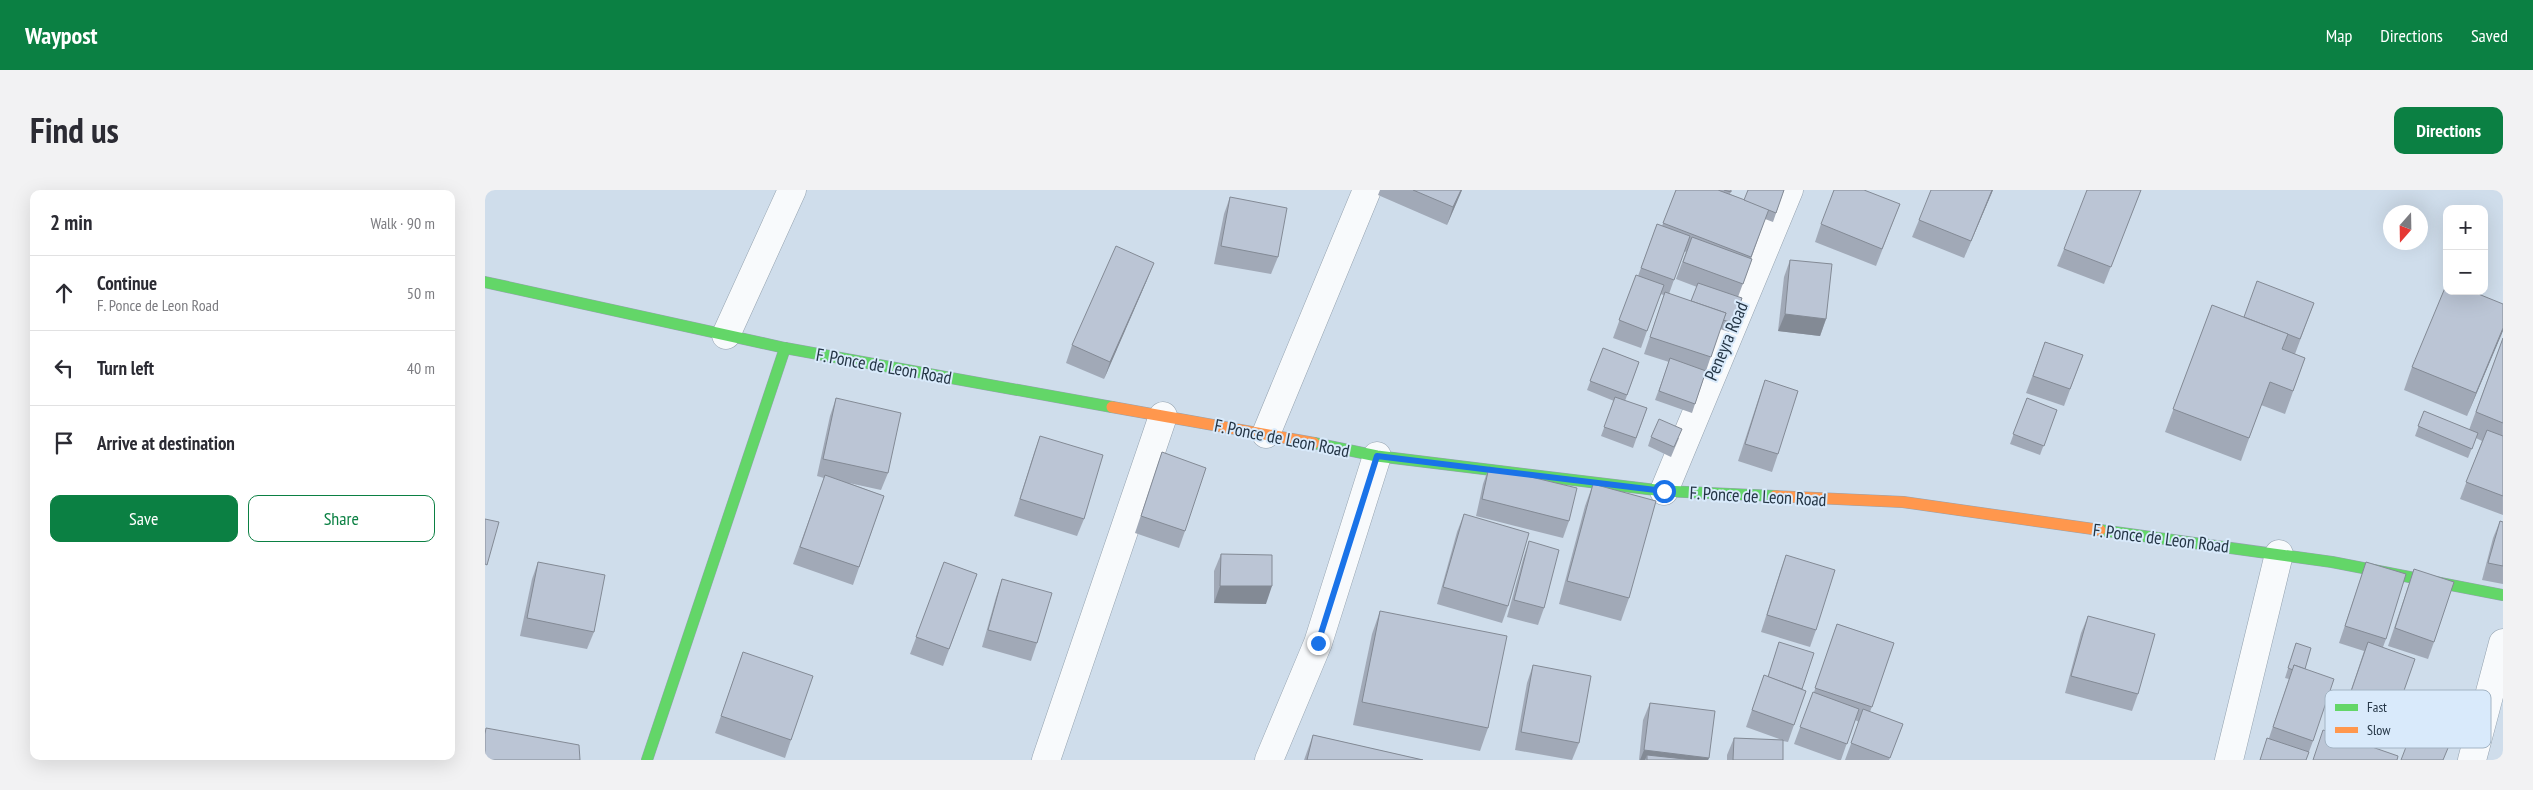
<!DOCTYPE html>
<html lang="en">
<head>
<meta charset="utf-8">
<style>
	body { margin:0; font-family:"PT Sans Narrow",sans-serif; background:#f2f2f3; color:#2b2b33 }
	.controls { position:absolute; right:15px; top:15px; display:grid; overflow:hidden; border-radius:10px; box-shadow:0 5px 20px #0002 }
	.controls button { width:45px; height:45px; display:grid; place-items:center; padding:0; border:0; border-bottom:1px solid #e1e1e2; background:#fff; color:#2b2b33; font:25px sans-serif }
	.compass { position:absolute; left:1898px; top:15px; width:45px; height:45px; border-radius:50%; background:#fff; box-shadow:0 5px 20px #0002; rotate:200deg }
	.stop { position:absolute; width:15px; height:15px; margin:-11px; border:4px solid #1a73e8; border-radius:50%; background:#fff }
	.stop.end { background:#1a73e8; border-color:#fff; box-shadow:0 1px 5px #0008 }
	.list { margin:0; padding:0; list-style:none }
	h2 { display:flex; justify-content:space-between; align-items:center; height:65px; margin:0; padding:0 20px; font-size:21px }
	h2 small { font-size:16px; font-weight:400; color:#7c7c81 }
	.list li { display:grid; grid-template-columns:32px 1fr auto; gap:15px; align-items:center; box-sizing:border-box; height:75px; padding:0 20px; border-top:1px solid #e1e1e2 }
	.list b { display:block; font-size:19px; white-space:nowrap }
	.list p { margin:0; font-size:16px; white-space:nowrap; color:#7c7c81 }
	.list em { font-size:16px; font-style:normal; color:#7c7c81 }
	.actions { display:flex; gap:10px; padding:15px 20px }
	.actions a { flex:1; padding:11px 0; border:1px solid #0b8043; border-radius:10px; text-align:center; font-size:18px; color:#0b8043 }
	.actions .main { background:#0b8043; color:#fff }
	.icon { flex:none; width:28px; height:28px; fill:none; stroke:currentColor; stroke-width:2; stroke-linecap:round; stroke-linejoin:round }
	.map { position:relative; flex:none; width:2018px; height:570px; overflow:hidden; border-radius:10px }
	header { display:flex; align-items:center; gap:30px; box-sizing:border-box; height:70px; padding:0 25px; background:#0b8043; color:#fff }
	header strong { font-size:24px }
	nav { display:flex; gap:28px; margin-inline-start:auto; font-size:18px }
	.intro { display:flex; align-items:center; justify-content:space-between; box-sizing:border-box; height:120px; padding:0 30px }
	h1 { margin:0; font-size:35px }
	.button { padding:12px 22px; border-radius:10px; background:#0b8043; color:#fff; font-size:18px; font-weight:700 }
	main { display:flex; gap:30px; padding:0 30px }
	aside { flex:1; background:#fff; border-radius:10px; box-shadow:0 5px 20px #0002 }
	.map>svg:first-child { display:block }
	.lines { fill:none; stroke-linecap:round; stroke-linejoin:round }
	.street-casing { stroke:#94a2af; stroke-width:29 }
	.fast-casing { stroke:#94a2af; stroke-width:12 }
	.slow-casing { stroke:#94a2af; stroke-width:12 }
	.street { stroke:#f8fafc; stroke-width:28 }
	.fast { stroke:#63d668; stroke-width:11 }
	.slow { stroke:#ff974d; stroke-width:11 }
	.wall { fill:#a1a9b7; fill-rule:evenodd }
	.shaded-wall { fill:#838a95 }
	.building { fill:#bbc5d5; stroke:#838a95 }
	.route { stroke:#1a73e8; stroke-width:6 }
	.labels { text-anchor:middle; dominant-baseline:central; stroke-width:4; stroke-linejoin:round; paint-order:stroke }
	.street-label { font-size:18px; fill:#243545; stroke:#d9eafb }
	.key { fill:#d9eafb; stroke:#a3b4c4; stroke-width:1 }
	.key-label { font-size:14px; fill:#243545 }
</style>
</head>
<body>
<header>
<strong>Waypost</strong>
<nav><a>Map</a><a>Directions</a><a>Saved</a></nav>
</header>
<div class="intro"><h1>Find us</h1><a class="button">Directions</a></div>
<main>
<aside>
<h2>2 min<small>Walk · 90 m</small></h2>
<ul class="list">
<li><svg class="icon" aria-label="ahead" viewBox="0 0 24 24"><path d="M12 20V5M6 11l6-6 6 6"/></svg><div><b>Continue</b><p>F. Ponce de Leon Road</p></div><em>50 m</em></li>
<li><svg class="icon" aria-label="left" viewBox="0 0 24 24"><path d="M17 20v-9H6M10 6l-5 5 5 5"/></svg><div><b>Turn left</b></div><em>40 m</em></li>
<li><svg class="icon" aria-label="arrive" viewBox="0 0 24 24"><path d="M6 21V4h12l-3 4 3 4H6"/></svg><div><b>Arrive at destination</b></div></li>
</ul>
<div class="actions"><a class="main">Save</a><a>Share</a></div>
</aside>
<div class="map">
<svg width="2018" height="570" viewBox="0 0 2018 570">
	<rect width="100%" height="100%" fill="#cfddeb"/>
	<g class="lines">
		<!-- street casing -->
		<g class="street-casing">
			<g id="street">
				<path d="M 241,145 L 307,0"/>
				<path d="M 781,244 L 882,0"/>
				<path d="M 1179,301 L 1304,0"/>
				<path d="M 561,570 L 678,226"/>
				<path d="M 784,570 L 833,453 L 892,266"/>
				<path d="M 1744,570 L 1794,364"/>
				<path d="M 1987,570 L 2018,453"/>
			</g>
		</g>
		<!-- fast casing -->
		<g class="fast-casing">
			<g id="fast">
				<path d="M 0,92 L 300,158 L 627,217"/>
				<path d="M 829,253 L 892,266 L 1179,301 L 1290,306"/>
				<path d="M 1615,340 L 1847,372 L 2018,405"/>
				<path d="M 162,570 L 300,158"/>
			</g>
		</g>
		<!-- slow casing -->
		<g class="slow-casing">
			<g id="slow">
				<path d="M 627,217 L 829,253"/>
				<path d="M 1290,306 L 1418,312 L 1615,340"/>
			</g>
		</g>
		<!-- street -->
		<use href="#street" class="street"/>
		<!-- fast -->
		<use href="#fast" class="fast"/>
		<!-- slow -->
		<use href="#slow" class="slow"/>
	</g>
	<!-- wall -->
	<g class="wall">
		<path d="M 895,0 L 977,0 L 962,35 L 893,5 Z"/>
		<path d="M 1191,0 L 1246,0 L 1245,4 L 1259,10 L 1299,0 L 1288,32 L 1280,29 L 1266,69 L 1267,69 L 1253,107 L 1257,108 L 1244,142 L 1235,139 L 1207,223 L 1170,210 L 1184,172 L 1159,164 L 1179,105 L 1175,104 L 1156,158 L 1128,148 L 1151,85 L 1153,86 L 1172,34 L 1177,36 ZM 1199,61 L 1201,62 L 1191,89 L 1212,97 L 1206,111 L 1184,104 Z"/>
		<path d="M 1508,0 L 1479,68 L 1427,47 L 1434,30 Z"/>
		<path d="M 1656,0 L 1619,94 L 1572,76 L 1579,59 Z"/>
		<path d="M 745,7 L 793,67 L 786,84 L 729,74 L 739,24 Z"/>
		<path d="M 1415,14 L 1391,76 L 1330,52 L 1336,34 Z"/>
		<path d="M 1305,70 L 1341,129 L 1335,146 L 1293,141 L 1299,87 Z"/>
		<path d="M 662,90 L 619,189 L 581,173 L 587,155 Z"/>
		<path d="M 1829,113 L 1810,164 L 1820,168 L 1800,224 L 1776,215 L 1756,271 L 1680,242 L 1727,115 L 1759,127 Z"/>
		<path d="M 2018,114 L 2018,140 L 1982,226 L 1919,200 L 1927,177 Z"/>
		<path d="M 2018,148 L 2018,325 L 1975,309 L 1997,251 L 1991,248 L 1983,268 L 1930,246 L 1939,221 L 1984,240 Z"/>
		<path d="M 1560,152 L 1598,165 L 1579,216 L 1541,203 Z"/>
		<path d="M 1118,158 L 1154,172 L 1140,211 L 1162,218 L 1148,258 L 1116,246 L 1129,211 L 1102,200 Z"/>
		<path d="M 1280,190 L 1293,264 L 1287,282 L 1253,271 L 1274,207 Z"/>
		<path d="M 351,208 L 403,283 L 396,300 L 364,293 L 399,306 L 368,395 L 308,374 L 339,288 L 332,286 L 345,226 Z"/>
		<path d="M 1542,208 L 1572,220 L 1555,265 L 1525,254 Z"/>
		<path d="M 555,246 L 599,329 L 592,346 L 529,326 L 549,263 Z"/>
		<path d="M 1166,247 L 1194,248 L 1186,267 L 1163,256 Z"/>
		<path d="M 677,262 L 700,341 L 694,358 L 650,343 Z"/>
		<path d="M 1004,277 L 1084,331 L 1078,348 L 991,326 L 998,294 Z"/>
		<path d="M 1108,294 L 1144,408 L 1136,431 L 1074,414 L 1100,316 Z"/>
		<path d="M 979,324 L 1023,416 L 1017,433 L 952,414 L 972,342 Z"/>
		<path d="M 2015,331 L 2018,332 L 2018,394 L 1997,390 L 2008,348 Z"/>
		<path d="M 1044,351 L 1059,418 L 1053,435 L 1022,427 L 1038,369 Z"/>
		<path d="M 736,364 L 781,414 L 729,413 L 729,381 Z"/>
		<path d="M 1301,365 L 1331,440 L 1325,457 L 1276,442 L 1295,382 Z"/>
		<path d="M 53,372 L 109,442 L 102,459 L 35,446 L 47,389 Z"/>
		<path d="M 459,372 L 492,384 L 458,476 L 425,464 Z"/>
		<path d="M 1881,372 L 1901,449 L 1898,457 L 1908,532 L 1902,549 L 1855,533 L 1879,461 L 1854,453 Z"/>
		<path d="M 1929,379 L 1949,452 L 1943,469 L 1903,456 Z"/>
		<path d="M 517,389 L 552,453 L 546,471 L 497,457 L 511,407 Z"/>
		<path d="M 895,421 L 1003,538 L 995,561 L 868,535 L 887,444 Z"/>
		<path d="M 1603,426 L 1653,504 L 1647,521 L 1580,503 L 1596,443 Z"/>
		<path d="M 1352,434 L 1409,453 L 1385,522 L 1418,534 L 1404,570 L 1360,570 L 1374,532 L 1370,530 L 1356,570 L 1353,570 L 1309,554 L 1328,502 L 1329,502 Z"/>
		<path d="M 1294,452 L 1317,499 L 1321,501 L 1303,552 L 1298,551 L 1298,570 L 1242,570 L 1242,565 L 1249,548 L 1297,550 L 1261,537 L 1279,485 L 1283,487 Z"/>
		<path d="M 1811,453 L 1820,479 L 1828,551 L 1821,570 L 1775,570 L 1782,548 L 1784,548 L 1804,489 L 1800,488 Z"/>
		<path d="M 258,462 L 306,550 L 300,568 L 230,543 Z"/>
		<path d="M 1048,475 L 1094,553 L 1087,570 L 1030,560 L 1042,493 Z"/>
		<path d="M 1165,513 L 1224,568 L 1223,570 L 1154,570 L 1158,530 Z"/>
		<path d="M 828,545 L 938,570 L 819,570 Z"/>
	</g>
	<!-- shaded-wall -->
	<g class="shaded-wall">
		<path d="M 976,0 L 977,0 L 962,35 L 968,17 Z"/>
		<path d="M 1507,0 L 1508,0 L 1479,68 Z"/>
		<path d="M 669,73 L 662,90 L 619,189 L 625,172 Z"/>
		<path d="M 1300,124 L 1341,129 L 1335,146 L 1293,141 Z"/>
		<path d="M 2018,138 L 2018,141 L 1982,226 L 1991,203 Z"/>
		<path d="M 735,396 L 787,396 L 781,414 L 729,413 Z"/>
		<path d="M 1159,560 L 1224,568 L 1223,570 L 1162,570 L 1162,565 L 1160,570 L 1155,570 Z"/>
	</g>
	<!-- building -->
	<g class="building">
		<path d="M 928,0 L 976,0 L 968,17 Z"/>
		<path d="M 1191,0 L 1233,0 L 1284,19 L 1266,67 L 1178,33 Z"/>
		<path d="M 1239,0 L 1246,0 L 1246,2 Z"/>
		<path d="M 1263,0 L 1299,0 L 1291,23 L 1259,10 Z"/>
		<path d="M 1349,0 L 1379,0 L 1415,14 L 1397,59 L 1336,34 Z"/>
		<path d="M 1446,0 L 1507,0 L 1486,51 L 1434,30 Z"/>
		<path d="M 1602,0 L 1656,0 L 1626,77 L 1579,59 Z"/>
		<path d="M 745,7 L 802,18 L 793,67 L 736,56 Z"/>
		<path d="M 1172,34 L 1205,46 L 1189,90 L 1156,78 Z"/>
		<path d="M 1207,47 L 1267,69 L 1258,94 L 1198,72 Z"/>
		<path d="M 631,56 L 669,73 L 625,172 L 587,155 Z"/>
		<path d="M 1305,70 L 1347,74 L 1341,129 L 1300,124 Z"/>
		<path d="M 1151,85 L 1179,95 L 1162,141 L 1134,130 Z"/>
		<path d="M 1772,91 L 1829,113 L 1815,149 L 1759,127 Z"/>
		<path d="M 1213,93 L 1257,108 L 1248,133 L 1238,130 L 1241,123 L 1206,111 Z"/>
		<path d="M 1962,93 L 1962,101 L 1986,101 L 2018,114 L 2018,138 L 1991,203 L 1927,177 Z"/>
		<path d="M 1180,102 L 1241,123 L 1226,167 L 1165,147 Z"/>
		<path d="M 1727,115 L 1803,144 L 1797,159 L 1820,168 L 1808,201 L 1785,192 L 1764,248 L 1688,219 Z"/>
		<path d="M 2018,148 L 2018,233 L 1991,222 Z"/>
		<path d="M 1560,152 L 1598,165 L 1585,199 L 1548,186 Z"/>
		<path d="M 1118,158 L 1154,172 L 1142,205 L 1105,191 Z"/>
		<path d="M 1185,168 L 1221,181 L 1210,214 L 1174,201 Z"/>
		<path d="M 1280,190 L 1313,201 L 1293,264 L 1260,254 Z"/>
		<path d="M 1130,207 L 1162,218 L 1151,248 L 1119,237 Z"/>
		<path d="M 351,208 L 416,223 L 403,283 L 338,269 Z"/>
		<path d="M 1542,208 L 1572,220 L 1559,256 L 1528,244 Z"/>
		<path d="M 1939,221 L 1993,243 L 1987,259 L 1933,236 Z"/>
		<path d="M 1174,229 L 1197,239 L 1189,257 L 1166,247 Z"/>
		<path d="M 2002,240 L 2018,246 L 2018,306 L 1981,292 Z"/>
		<path d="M 555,246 L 618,265 L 599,329 L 535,309 Z"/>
		<path d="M 677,262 L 721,278 L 700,341 L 656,326 Z"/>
		<path d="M 1004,277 L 1092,298 L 1084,331 L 997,309 Z"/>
		<path d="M 340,285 L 399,306 L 374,377 L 315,357 Z"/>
		<path d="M 1108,294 L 1171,311 L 1144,408 L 1082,391 Z"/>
		<path d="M 979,324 L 1044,343 L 1023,416 L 958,397 Z"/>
		<path d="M 0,329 L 14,332 L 2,375 L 0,374 Z"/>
		<path d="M 2015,331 L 2018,332 L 2018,376 L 2003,373 Z"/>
		<path d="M 1044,351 L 1074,360 L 1059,418 L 1029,410 Z"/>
		<path d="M 736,364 L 787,365 L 787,396 L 735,396 Z"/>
		<path d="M 1301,365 L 1350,380 L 1331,440 L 1282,425 Z"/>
		<path d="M 53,372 L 120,385 L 109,442 L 42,428 Z"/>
		<path d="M 459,372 L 492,384 L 464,459 L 431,447 Z"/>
		<path d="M 1881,372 L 1921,384 L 1901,449 L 1860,436 Z"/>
		<path d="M 1929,379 L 1969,392 L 1949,452 L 1910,438 Z"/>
		<path d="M 517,389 L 567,403 L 552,453 L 503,440 Z"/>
		<path d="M 895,421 L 1022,446 L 1003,538 L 877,512 Z"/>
		<path d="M 1603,426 L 1670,444 L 1653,504 L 1586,486 Z"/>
		<path d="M 1352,434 L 1409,453 L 1387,517 L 1330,498 Z"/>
		<path d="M 1294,452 L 1329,463 L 1317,499 L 1283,487 Z"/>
		<path d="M 1883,452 L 1930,469 L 1908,532 L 1861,516 Z"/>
		<path d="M 1811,453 L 1826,458 L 1820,479 L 1809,475 L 1808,480 L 1803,478 Z"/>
		<path d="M 258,462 L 328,486 L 306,550 L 236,526 Z"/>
		<path d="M 1048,475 L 1106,486 L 1094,553 L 1036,542 Z"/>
		<path d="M 1809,475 L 1849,489 L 1828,551 L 1788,537 Z"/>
		<path d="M 1279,485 L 1321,501 L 1309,535 L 1267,520 Z"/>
		<path d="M 1328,502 L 1374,519 L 1362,554 L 1315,537 Z"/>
		<path d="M 1165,513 L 1230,521 L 1224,568 L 1159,560 Z"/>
		<path d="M 1378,519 L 1418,534 L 1405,568 L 1366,553 Z"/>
		<path d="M 1,538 L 94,555 L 95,570 L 0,570 L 0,544 Z"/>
		<path d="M 1838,540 L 1913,566 L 1912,570 L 1828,570 Z"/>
		<path d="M 1926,544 L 1963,558 L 1958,570 L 1916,570 Z"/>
		<path d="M 828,545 L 938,570 L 822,570 Z"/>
		<path d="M 1249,548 L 1298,550 L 1298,570 L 1248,570 Z"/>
		<path d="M 1782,548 L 1824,562 L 1821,570 L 1775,570 Z"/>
		<path d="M 1162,565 L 1209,570 L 1162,570 Z"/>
	</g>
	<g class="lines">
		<!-- route -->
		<path class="route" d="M 833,453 L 892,266 L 1179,301"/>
	</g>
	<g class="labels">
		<!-- street labels -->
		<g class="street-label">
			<text transform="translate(1241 151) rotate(-67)">Peneyra Road</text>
			<text transform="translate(399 176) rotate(10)">F. Ponce de Leon Road</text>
			<text transform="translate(797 248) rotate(11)">F. Ponce de Leon Road</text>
			<text transform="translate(1273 306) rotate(3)">F. Ponce de Leon Road</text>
			<text transform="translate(1676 348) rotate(7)">F. Ponce de Leon Road</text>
		</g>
	</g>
	<!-- legend -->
	<rect x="1840" y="500" width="166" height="58" rx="8" class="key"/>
	<rect x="1850" y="514" width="23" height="7" fill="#63d668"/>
	<rect x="1850" y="537" width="23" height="6" fill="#ff974d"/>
	<g class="key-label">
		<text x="1882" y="522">Fast</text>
		<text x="1882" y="545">Slow</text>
	</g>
</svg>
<div class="controls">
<button>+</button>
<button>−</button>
</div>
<svg class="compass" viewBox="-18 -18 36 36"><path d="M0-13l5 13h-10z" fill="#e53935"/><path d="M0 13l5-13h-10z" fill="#7c7c81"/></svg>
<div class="stop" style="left:1179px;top:301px"></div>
<div class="stop end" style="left:833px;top:453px"></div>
</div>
</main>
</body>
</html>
